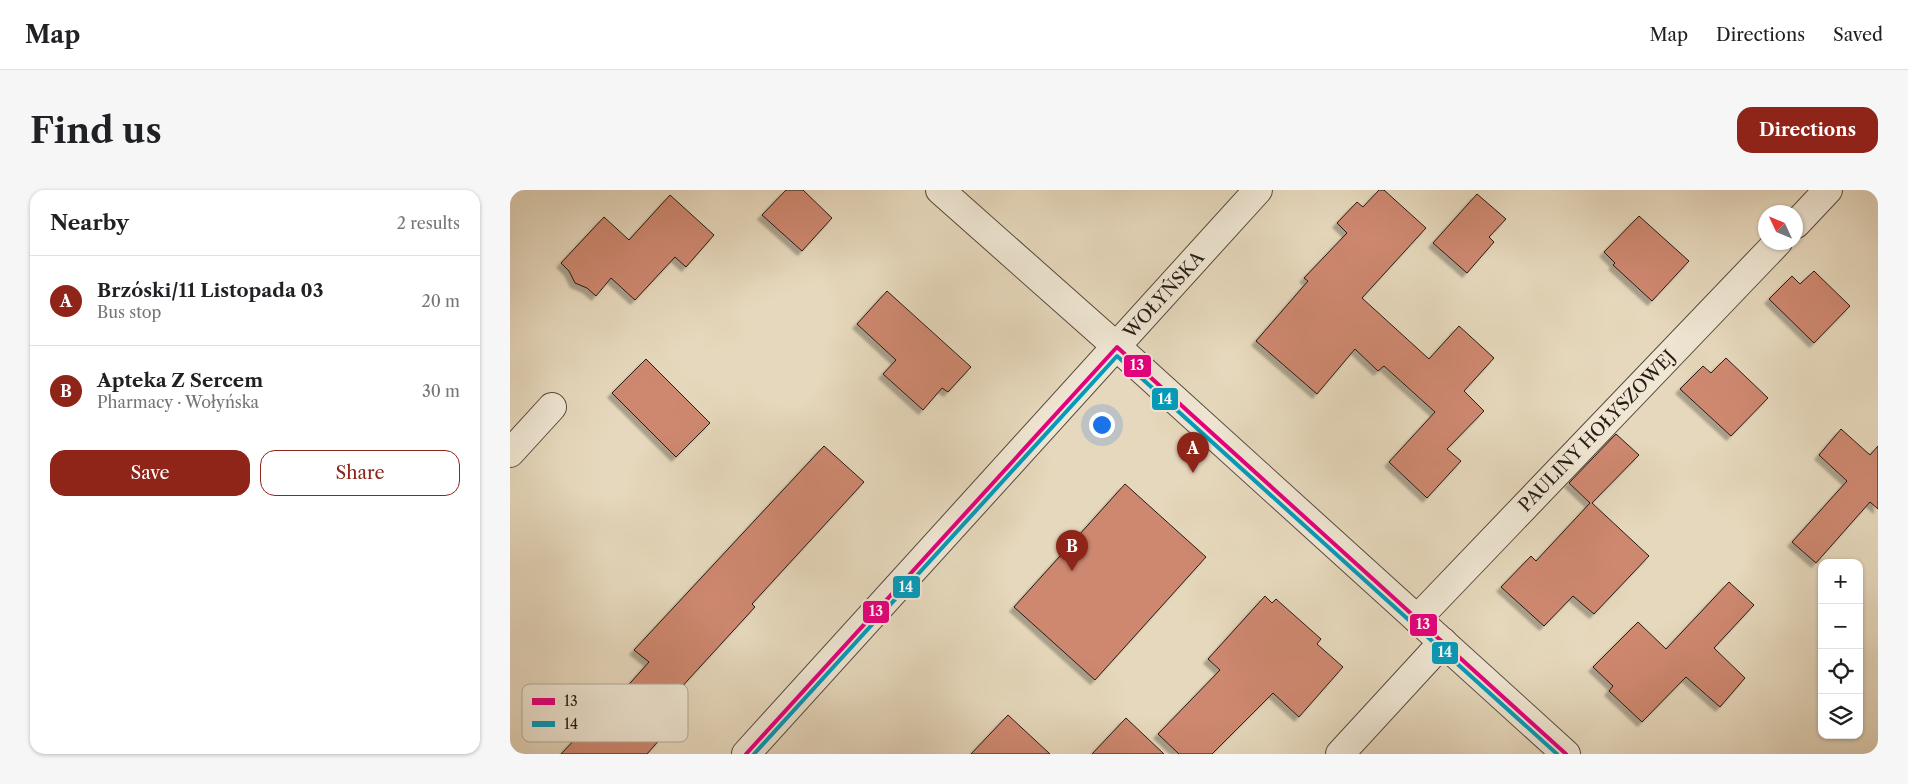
<!DOCTYPE html>
<html lang="en">
<head>
<meta charset="utf-8">
<style>
	body { margin:0; font-family:"Libre Caslon Text",serif; background:#f6f6f6; color:#202124 }
	.controls { position:absolute; right:15px; bottom:15px; display:grid; overflow:hidden; border-radius:10px; box-shadow:0 1px 4px #0004 }
	.controls button { width:45px; height:45px; display:grid; place-items:center; padding:0; border:0; border-bottom:1px solid #e0e0e0; background:#fff; color:#202124; font:25px sans-serif }
	.compass { position:absolute; left:1248px; top:15px; width:45px; height:45px; border-radius:50%; background:#fff; box-shadow:0 1px 4px #0004; rotate:314deg }
	.you { position:absolute; left:591px; top:234px; width:18px; height:18px; margin:-12px; border:4px solid #fff; border-radius:50%; background:#1a73e8; box-shadow:0 0 0 8px #1a73e833 }
	.badge { display:grid; place-items:center; width:32px; height:32px; border-radius:50%; background:#8f2418; color:#fff; font-size:16px; font-weight:700 }
	.pin { position:absolute; translate:-50% -41px; filter:drop-shadow(0 1px 2px #0008) }
	.pin::after { content:''; position:absolute; top:26px; width:18px; height:15px; background:inherit; clip-path:polygon(0 0,100% 0,50% 100%) }
	.list { margin:0; padding:0; list-style:none }
	h2 { display:flex; justify-content:space-between; align-items:center; height:65px; margin:0; padding:0 20px; font-size:21px }
	h2 small { font-size:16px; font-weight:400; color:#757577 }
	.list li { display:grid; grid-template-columns:32px 1fr auto; gap:15px; align-items:center; box-sizing:border-box; height:90px; padding:0 20px; border-top:1px solid #e0e0e0 }
	.list b { display:block; font-size:19px; white-space:nowrap }
	.list p { margin:0; font-size:16px; white-space:nowrap; color:#757577 }
	.list em { font-size:16px; font-style:normal; color:#757577 }
	.actions { display:flex; gap:10px; padding:15px 20px }
	.actions a { flex:1; padding:11px 0; border:1px solid #8f2418; border-radius:15px; text-align:center; font-size:18px; color:#8f2418 }
	.actions .main { background:#8f2418; color:#fff }
	.icon { flex:none; width:28px; height:28px; fill:none; stroke:currentColor; stroke-width:2; stroke-linecap:round; stroke-linejoin:round }
	.map { position:relative; flex:none; width:1368px; height:564px; overflow:hidden; border-radius:15px }
	header { display:flex; align-items:center; gap:30px; box-sizing:border-box; height:70px; padding:0 25px; background:#fff; border-bottom:1px solid #e0e0e0 }
	header strong { font-size:24px }
	nav { display:flex; gap:28px; margin-inline-start:auto; font-size:18px }
	.intro { display:flex; align-items:center; justify-content:space-between; box-sizing:border-box; height:120px; padding:0 30px }
	h1 { margin:0; font-size:35px }
	.button { padding:12px 22px; border-radius:15px; background:#8f2418; color:#fff; font-size:18px; font-weight:700 }
	main { display:flex; gap:30px; padding:0 30px }
	aside { flex:1; background:#fff; border-radius:15px; box-shadow:0 1px 4px #0004 }
	.map>svg:first-child { display:block }
	.building { fill:#ce8870; stroke:#261b13; filter:url(#shadow) }
	.lines { fill:none; stroke-linecap:round; stroke-linejoin:round }
	.minor-casing { stroke:#564a3d; stroke-width:30 }
	.tertiary-casing { stroke:#564a3d; stroke-width:30 }
	.minor { stroke:#efe6d3; stroke-width:28 }
	.tertiary { stroke:#efe6d3; stroke-width:28 }
	.bus-1-casing { stroke:#efe6d3; stroke-width:8 }
	.bus-2-casing { stroke:#efe6d3; stroke-width:8 }
	.bus-1 { stroke:#e5007d; stroke-width:4 }
	.bus-2 { stroke:#049bbb; stroke-width:4 }
	.labels { text-anchor:middle; dominant-baseline:central; stroke-width:4; stroke-linejoin:round; paint-order:stroke }
	.street-label { font-size:18px; fill:#261b13; stroke:#efe6d3 }
	.key { fill:#efe6d3; stroke:#b3a999; stroke-width:1 }
	.key-label { font-size:14px; fill:#261b13 }
	.line-badge { stroke:#efe6d3; stroke-width:2 }
	.badge-label { font-size:14px; text-anchor:middle; font-weight:bold; fill:#fff }
</style>
</head>
<body>
<header>
<strong>Map</strong>
<nav><a>Map</a><a>Directions</a><a>Saved</a></nav>
</header>
<div class="intro"><h1>Find us</h1><a class="button">Directions</a></div>
<main>
<aside>
<h2>Nearby<small>2 results</small></h2>
<ul class="list">
<li><span class="badge">A</span><div><b>Brzóski/11 Listopada 03</b><p>Bus stop</p></div><em>20 m</em></li>
<li><span class="badge">B</span><div><b>Apteka Z Sercem</b><p>Pharmacy · Wołyńska</p></div><em>30 m</em></li>
</ul>
<div class="actions"><a class="main">Save</a><a>Share</a></div>
</aside>
<div class="map">
<svg width="1368" height="564" viewBox="0 0 1368 564">
	<defs>
		<filter id="shadow"><feDropShadow dx="-4.5" dy="4.5" stdDeviation="1" flood-color="#0004"/></filter>
	</defs>
	<rect width="100%" height="100%" fill="#e6d8bc"/>
	<filter id="stains"><feTurbulence type="fractalNoise" baseFrequency=".004" numOctaves="4"/><feColorMatrix values="0 0 0 0 .2 0 0 0 0 .09 0 0 0 0 .02 0 0 0 .5 -.17"/></filter>
	<radialGradient id="worn" r=".72"><stop offset=".6" stop-color="#630" stop-opacity="0"/><stop offset="1" stop-color="#630" stop-opacity=".3"/></radialGradient>
	<!-- building -->
	<g class="building">
		<path d="M 276,0 L 293,0 L 322,28 L 292,61 L 252,25 Z"/>
		<path d="M 869,0 L 874,0 L 916,38 L 852,108 L 919,169 L 949,136 L 984,168 L 954,201 L 974,221 L 937,259 L 951,271 L 917,308 L 879,272 L 925,222 L 874,176 L 868,181 L 845,159 L 807,204 L 746,151 L 798,91 L 794,88 L 837,43 L 827,33 L 847,12 L 853,17 Z"/>
		<path d="M 967,4 L 996,29 L 979,47 L 984,52 L 957,83 L 923,53 Z"/>
		<path d="M 160,5 L 204,45 L 176,77 L 165,67 L 125,110 L 101,88 L 86,106 L 77,98 L 65,93 L 59,81 L 51,73 L 94,27 L 119,50 Z"/>
		<path d="M 1129,26 L 1179,71 L 1142,111 L 1103,75 L 1105,73 L 1094,62 Z"/>
		<path d="M 1304,81 L 1340,116 L 1304,153 L 1259,109 L 1282,86 L 1290,94 Z"/>
		<path d="M 377,101 L 461,177 L 438,202 L 432,198 L 413,220 L 373,184 L 386,170 L 347,134 Z"/>
		<path d="M 1216,168 L 1258,208 L 1221,246 L 1170,199 L 1193,176 L 1201,183 Z"/>
		<path d="M 136,169 L 200,233 L 166,267 L 102,203 Z"/>
		<path d="M 1331,239 L 1360,265 L 1368,256 L 1368,319 L 1360,312 L 1306,373 L 1282,352 L 1337,291 L 1309,265 Z"/>
		<path d="M 1106,244 L 1129,265 L 1082,313 L 1139,366 L 1084,424 L 1063,406 L 1034,436 L 991,397 L 1021,366 L 1026,371 L 1080,313 L 1059,293 Z"/>
		<path d="M 314,256 L 354,292 L 242,414 L 245,417 L 145,526 L 159,539 L 137,564 L 51,564 L 86,527 L 88,529 L 139,472 L 124,460 Z"/>
		<path d="M 615,294 L 696,367 L 585,490 L 504,417 Z"/>
		<path d="M 1219,392 L 1244,415 L 1204,458 L 1235,488 L 1210,517 L 1176,487 L 1132,532 L 1099,501 L 1103,496 L 1083,477 L 1128,432 L 1156,459 Z"/>
		<path d="M 755,406 L 762,413 L 766,409 L 811,449 L 807,454 L 833,477 L 789,527 L 763,503 L 702,564 L 669,564 L 648,544 L 710,480 L 698,469 Z"/>
		<path d="M 498,525 L 540,564 L 461,564 Z"/>
		<path d="M 616,528 L 654,564 L 582,564 Z"/>
	</g>
	<g class="lines">
		<!-- minor casing -->
		<g class="minor-casing">
			<g id="minor">
				<path d="M 430,0 L 607,157 L 1056,564"/>
				<path d="M 1286,34 L 1318,0"/>
				<path d="M 0,263 L 42,217"/>
				<path d="M 907,429 L 1268,52"/>
				<path d="M 830,564 L 933,452"/>
			</g>
		</g>
		<!-- tertiary casing -->
		<g class="tertiary-casing">
			<path id="tertiary" d="M 236,564 L 748,0"/>
		</g>
		<!-- minor -->
		<use href="#minor" class="minor"/>
		<!-- tertiary -->
		<use href="#tertiary" class="tertiary"/>
		<!-- bus-1 casing -->
		<g class="bus-1-casing">
			<path id="bus-1" d="M 236,564 L 607,157 L 1056,564"/>
		</g>
		<!-- bus-2 casing -->
		<g class="bus-2-casing">
			<path id="bus-2" d="M 244,564 L 607,166 L 1047,564"/>
		</g>
		<!-- bus-1 -->
		<use href="#bus-1" class="bus-1"/>
		<!-- bus-2 -->
		<use href="#bus-2" class="bus-2"/>
	</g>
	<g class="labels">
		<!-- street labels -->
		<g class="street-label">
			<text transform="translate(654 105) rotate(-48)">WOŁYŃSKA</text>
			<text transform="translate(1087 241) rotate(-46)">PAULINY HOŁYSZOWEJ</text>
		</g>
	</g>
	<!-- legend -->
	<rect x="12" y="494" width="166" height="58" rx="8" class="key"/>
	<rect x="22" y="508" width="23" height="7" fill="#e5007d"/>
	<rect x="22" y="531" width="23" height="6" fill="#049bbb"/>
	<g class="key-label">
		<text x="54" y="516">13</text>
		<text x="54" y="539">14</text>
	</g>
	<g class="line-badge">
		<rect x="613" y="164" width="29" height="24" rx="5" fill="#e5007d"/>
		<rect x="641" y="197" width="28" height="24" rx="5" fill="#049bbb"/>
		<rect x="382" y="385" width="29" height="24" rx="5" fill="#049bbb"/>
		<rect x="352" y="410" width="28" height="24" rx="5" fill="#e5007d"/>
		<rect x="899" y="423" width="29" height="24" rx="5" fill="#e5007d"/>
		<rect x="921" y="451" width="28" height="24" rx="5" fill="#049bbb"/>
	</g>
	<g class="badge-label">
		<text x="627" y="180">13</text>
		<text x="655" y="214">14</text>
		<text x="396" y="402">14</text>
		<text x="366" y="426">13</text>
		<text x="913" y="439">13</text>
		<text x="935" y="467">14</text>
	</g>
	<rect width="100%" height="100%" filter="url(#stains)"/>
	<rect width="100%" height="100%" fill="url(#worn)"/>
</svg>
<div class="controls">
<button>+</button>
<button>−</button>
<button><svg class="icon" aria-label="locate" viewBox="0 0 24 24"><circle cx="12" cy="12" r="6"/><path d="M12 2v4M12 18v4M2 12h4M18 12h4"/></svg></button>
<button><svg class="icon" aria-label="layers" viewBox="0 0 24 24"><path d="M12 4l9 5-9 5-9-5zM3 14l9 5 9-5"/></svg></button>
</div>
<svg class="compass" viewBox="-18 -18 36 36"><path d="M0-13l5 13h-10z" fill="#e53935"/><path d="M0 13l5-13h-10z" fill="#757577"/></svg>
<div class="you"></div>
<div class="pin badge" style="left:683px;top:283px">A</div>
<div class="pin badge" style="left:562px;top:381px">B</div>
</div>
</main>
</body>
</html>
